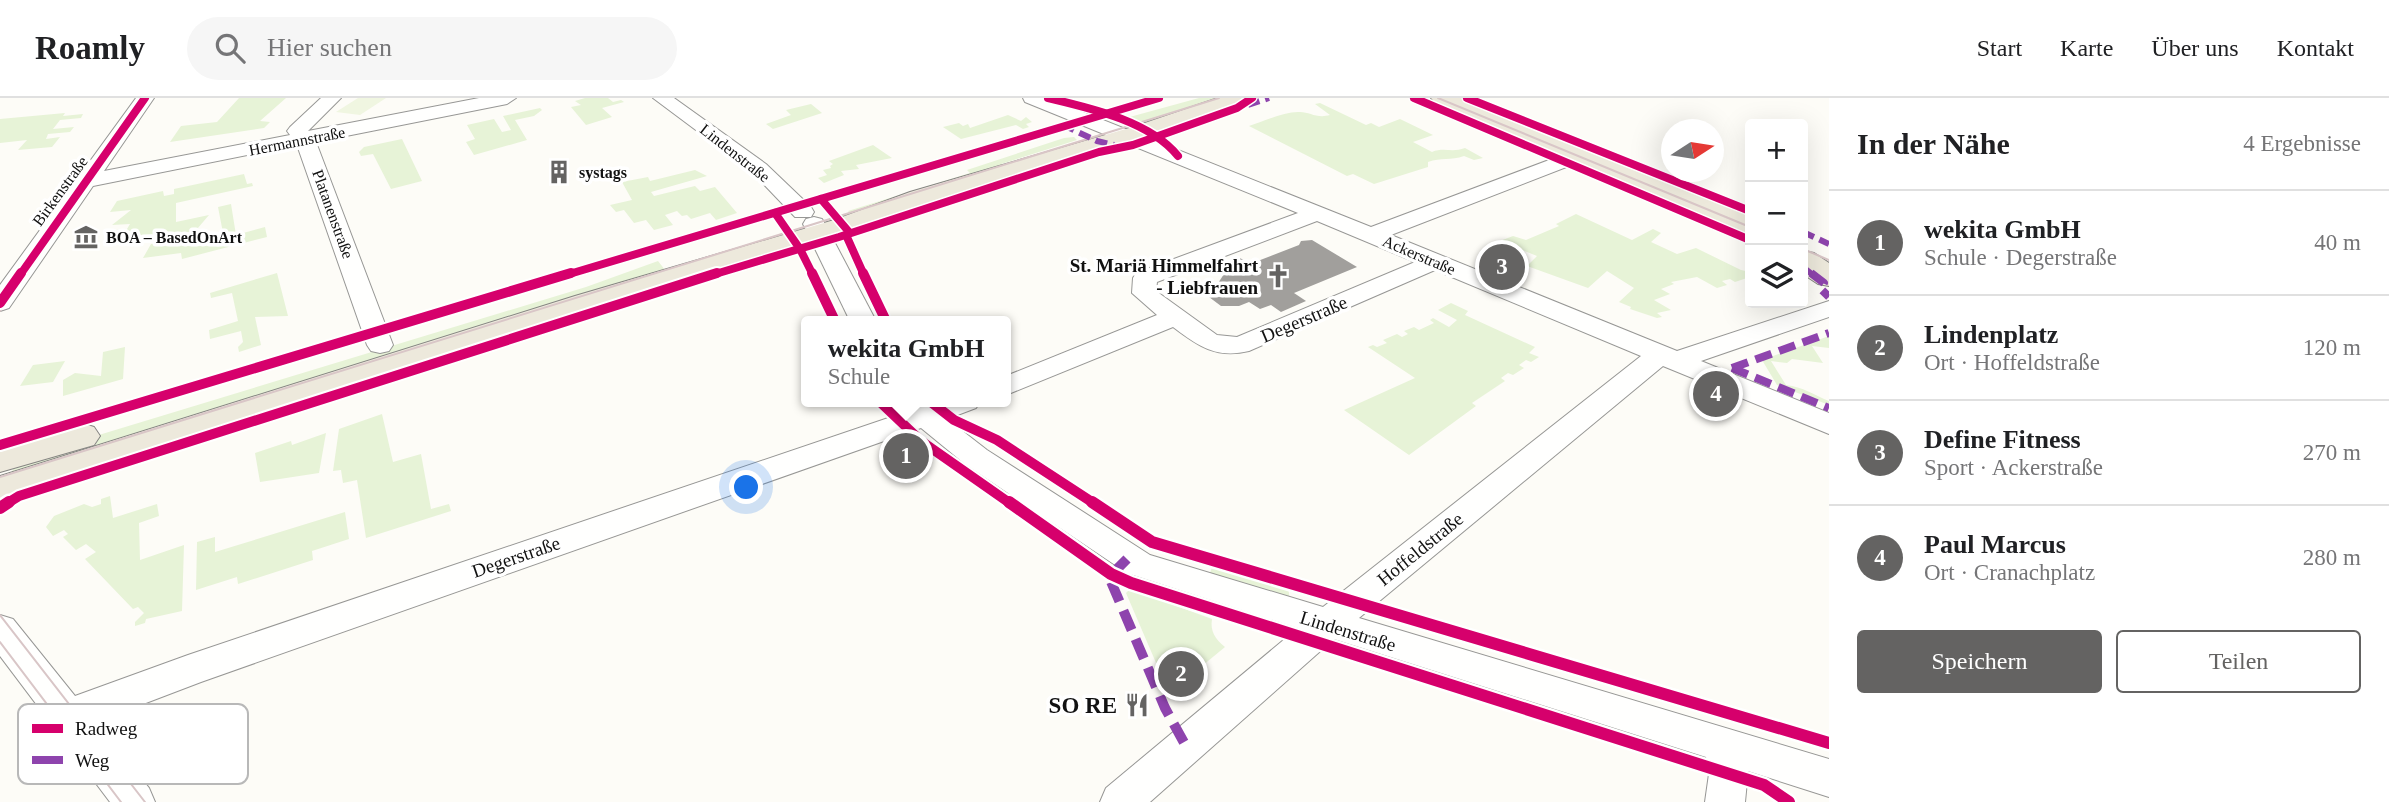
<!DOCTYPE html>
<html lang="de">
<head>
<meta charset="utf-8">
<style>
	body { margin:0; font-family:"Times New Roman",serif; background:#f6f6f6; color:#202124 }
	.controls { position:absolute; right:21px; top:21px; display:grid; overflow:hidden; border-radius:7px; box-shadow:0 7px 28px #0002 }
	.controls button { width:63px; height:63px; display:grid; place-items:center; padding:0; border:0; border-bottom:2px solid #e0e0e0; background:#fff; color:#202124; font:35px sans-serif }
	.compass { position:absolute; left:1661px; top:21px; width:63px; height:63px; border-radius:50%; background:#fff; box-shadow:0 7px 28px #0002; rotate:78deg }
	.you { position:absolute; left:747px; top:390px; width:24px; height:24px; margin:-18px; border:5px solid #fff; border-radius:50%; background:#1a73e8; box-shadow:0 0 0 10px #1a73e833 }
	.badge { display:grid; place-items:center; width:46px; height:46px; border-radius:50%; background:#646362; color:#fff; font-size:23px; font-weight:700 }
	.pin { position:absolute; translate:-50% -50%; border:4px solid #fff; box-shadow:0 2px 7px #0006 }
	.popup { position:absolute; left:801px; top:218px; width:210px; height:91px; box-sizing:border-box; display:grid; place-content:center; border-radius:7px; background:#fff; filter:drop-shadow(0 2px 5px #0005); font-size:23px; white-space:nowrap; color:#757577 }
	.popup b { font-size:26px; color:#202124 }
	.popup::after { content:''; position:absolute; left:50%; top:100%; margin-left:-14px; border:14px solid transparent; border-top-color:#fff }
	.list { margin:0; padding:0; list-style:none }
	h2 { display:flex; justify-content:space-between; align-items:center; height:91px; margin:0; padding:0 28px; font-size:30px }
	h2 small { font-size:23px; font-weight:400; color:#757577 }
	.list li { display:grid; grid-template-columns:46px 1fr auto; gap:21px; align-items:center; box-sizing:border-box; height:105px; padding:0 28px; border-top:2px solid #e0e0e0 }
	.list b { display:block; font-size:26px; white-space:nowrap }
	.list p { margin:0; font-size:23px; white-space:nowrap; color:#757577 }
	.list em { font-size:23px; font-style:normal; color:#757577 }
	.actions { display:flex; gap:14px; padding:21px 28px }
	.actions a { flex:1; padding:16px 0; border:2px solid #646362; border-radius:7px; text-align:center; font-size:24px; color:#646362 }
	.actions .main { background:#646362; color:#fff }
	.icon { flex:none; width:38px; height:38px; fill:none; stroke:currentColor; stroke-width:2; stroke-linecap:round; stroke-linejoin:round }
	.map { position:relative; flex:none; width:1829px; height:704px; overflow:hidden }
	header { display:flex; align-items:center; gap:42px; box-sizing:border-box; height:98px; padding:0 35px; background:#fff; border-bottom:2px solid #e0e0e0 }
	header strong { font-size:33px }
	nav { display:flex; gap:38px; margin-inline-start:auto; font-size:24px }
	.search { width:490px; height:63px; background:#f6f6f6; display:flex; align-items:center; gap:18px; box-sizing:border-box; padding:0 24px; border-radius:38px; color:#757577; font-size:26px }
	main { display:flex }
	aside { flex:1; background:#fff }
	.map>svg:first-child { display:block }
	.green { fill:#e7f3d7 }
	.pitch { fill:#f0f6e1 }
	.building { fill:#a19f9c }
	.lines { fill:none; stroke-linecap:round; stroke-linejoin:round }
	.minor-casing { stroke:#979795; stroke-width:2 }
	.major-casing { stroke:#858482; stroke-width:2 }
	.minor { fill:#fffffe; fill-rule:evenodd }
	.major { fill:#ede9dc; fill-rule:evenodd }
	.tram { stroke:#d9c6c7; stroke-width:2 }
	.quiet-far2 { stroke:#8e44ad; stroke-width:6; stroke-dasharray:12 6; stroke-linecap:butt }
	.quiet-far1 { stroke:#8e44ad; stroke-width:8; stroke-dasharray:17 8; stroke-linecap:butt }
	.quiet { stroke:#8e44ad; stroke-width:10; stroke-dasharray:21 10; stroke-linecap:butt }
	.cycleway-far2-casing { stroke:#fff; stroke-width:11 }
	.cycleway-far1-casing { stroke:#fff; stroke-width:14 }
	.cycleway-casing { stroke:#fff; stroke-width:17 }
	.cycleway-far2 { stroke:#d6006c; stroke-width:8 }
	.cycleway-far1 { stroke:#d6006c; stroke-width:10 }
	.cycleway { stroke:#d6006c; stroke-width:12 }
	.labels { text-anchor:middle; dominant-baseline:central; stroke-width:7; stroke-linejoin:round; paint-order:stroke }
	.far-street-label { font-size:16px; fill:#111; stroke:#fff }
	.far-poi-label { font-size:16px; font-weight:bold; fill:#111; stroke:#fff; text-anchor:start }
	.poi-label { font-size:19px; font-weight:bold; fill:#111; stroke:#fff; text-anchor:end }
	.street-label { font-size:19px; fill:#111; stroke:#fff }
	.near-poi-label { font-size:23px; font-weight:bold; fill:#111; stroke:#fff; text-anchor:end }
	.key { fill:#fff; stroke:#b8b8b8; stroke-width:2 }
	.key-label { font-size:19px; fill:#111 }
</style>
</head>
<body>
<header>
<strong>Roamly</strong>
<div class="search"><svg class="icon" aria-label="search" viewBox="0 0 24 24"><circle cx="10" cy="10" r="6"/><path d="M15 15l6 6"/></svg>Hier suchen</div>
<nav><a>Start</a><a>Karte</a><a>Über uns</a><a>Kontakt</a></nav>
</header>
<main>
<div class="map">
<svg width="1829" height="704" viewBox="0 0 1829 704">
	<rect width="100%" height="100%" fill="#fdfcf7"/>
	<!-- green -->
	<g class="green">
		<path d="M 239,0 L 286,0 L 260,23 L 270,24 L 264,30 L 170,44 L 181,28 L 217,24 Z"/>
		<path d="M 585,0 L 608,0 L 613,4 L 621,2 L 624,4 L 602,10 L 612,19 L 586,27 L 571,9 L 581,7 L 575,3 Z"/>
		<path d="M 1199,0 L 1226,0 L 1141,26 L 1126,20 Z"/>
		<path d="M 1320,5 L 1366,27 L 1371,25 L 1379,29 L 1400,21 L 1433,37 L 1413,44 L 1432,54 C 1444,49 1452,55 1465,50 L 1483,60 L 1474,62 L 1464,58 C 1451,63 1441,59 1428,64 L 1428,69 L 1374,86 L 1353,76 L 1347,78 L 1249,28 C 1265,23 1283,14 1298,14 C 1309,13 1316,21 1330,17 L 1315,6 Z"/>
		<path d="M 811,6 L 822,15 L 773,31 L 766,26 L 791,17 L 786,12 Z"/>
		<path d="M 540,10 L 542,12 L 534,18 L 515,22 L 527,42 L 474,57 L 466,44 L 475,41 L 467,27 L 494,21 L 502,34 L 511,32 L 503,18 Z"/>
		<path d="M 65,15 L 63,18 L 83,16 L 81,20 L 60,22 L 53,31 L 74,29 L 70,34 L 48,36 L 46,41 L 60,39 L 52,49 L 18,52 L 27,42 L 0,45 L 0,21 Z"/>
		<path d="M 1008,17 L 1021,23 L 1026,19 L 1032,24 L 1026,26 L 1029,29 L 1023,31 L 1016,27 L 961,41 L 943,29 L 959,25 L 963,28 L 968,26 L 970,30 Z"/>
		<path d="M 1074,39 L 1077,42 L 1001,66 L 1004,69 L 851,117 L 848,113 L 970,75 L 967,72 L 1064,40 Z"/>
		<path d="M 402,41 L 422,83 L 391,91 L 373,56 L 361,58 L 359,54 L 364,49 Z"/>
		<path d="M 873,47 L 892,60 L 856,67 L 859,71 L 841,73 L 844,77 L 824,85 L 818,80 L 827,77 L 823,72 L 831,70 L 830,68 L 833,66 L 829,63 Z"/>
		<path d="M 695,72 L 707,78 L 651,94 L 654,98 L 695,88 L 700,93 L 715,89 L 737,115 L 716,122 L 710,115 L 691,121 L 687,117 L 682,118 L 677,113 L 665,117 L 673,127 L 654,132 L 646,122 L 634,125 L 624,112 L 616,114 L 610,107 L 632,102 L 622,84 L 648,79 L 650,83 Z"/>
		<path d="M 244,76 L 247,86 L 252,85 L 253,88 L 176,105 L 176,124 L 209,117 L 186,144 L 223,135 L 218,109 L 231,106 L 236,137 L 265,129 L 267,139 L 182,161 L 181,155 L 143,160 L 151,146 L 167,144 L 172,134 L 109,141 L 116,132 L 127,131 L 130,126 L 112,127 L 131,112 L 110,114 L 117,103 L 163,93 L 164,98 L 174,96 L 174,91 Z"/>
		<path d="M 1576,116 L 1632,142 L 1653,131 L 1661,135 L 1651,144 L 1677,156 L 1696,150 L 1741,172 L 1750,174 L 1750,179 L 1735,184 L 1730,181 L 1722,183 L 1727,187 L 1717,190 L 1697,179 L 1671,184 L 1674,186 L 1661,191 L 1670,196 L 1654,202 L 1671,212 L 1657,215 L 1662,219 L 1657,220 L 1630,211 L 1631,209 L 1619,204 L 1634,190 L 1607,173 L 1588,190 L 1527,168 L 1537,158 L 1500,143 L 1513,138 L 1526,142 L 1559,128 L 1556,126 Z"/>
		<path d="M 658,163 L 669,177 L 12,379 L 13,366 L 0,367 L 586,189 Z"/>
		<path d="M 277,175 L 288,218 L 255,219 L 261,247 L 239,254 L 238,249 L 243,244 L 241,233 L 210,241 L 209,232 L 238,223 L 232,195 L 211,200 L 210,195 Z"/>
		<path d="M 1451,205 L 1468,213 L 1465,217 L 1535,249 L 1529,255 L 1539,259 L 1531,264 L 1526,262 L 1519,267 L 1524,270 L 1513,277 L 1508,275 L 1501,280 L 1505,283 L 1472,305 L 1476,308 L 1409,357 L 1344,312 L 1415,280 L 1368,249 L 1373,247 L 1377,249 L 1387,245 L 1383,242 L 1397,236 L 1402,239 L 1408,236 L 1404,233 L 1414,229 L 1419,232 L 1434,225 L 1430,222 L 1433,220 L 1449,229 L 1457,222 L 1438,212 Z"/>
		<path d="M 1829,238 L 1829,250 L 1812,248 L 1823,265 L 1792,261 L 1787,265 L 1771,263 L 1786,287 C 1803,289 1814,297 1829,303 L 1829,307 L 1777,287 L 1762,262 Z"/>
		<path d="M 125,249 L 123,281 L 63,298 L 63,282 L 75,275 L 101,278 L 103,254 Z"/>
		<path d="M 65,263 L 53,284 L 20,288 L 33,267 Z"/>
		<path d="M 382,316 L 393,364 L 421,356 L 431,411 L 449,406 L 451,413 L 366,440 L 357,382 L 343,385 L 341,372 L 333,373 L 339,331 Z"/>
		<path d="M 326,335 L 319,375 L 260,384 L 255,355 L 291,343 L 292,347 Z"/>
		<path d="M 110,398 L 113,420 L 157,406 L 159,418 L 139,425 L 140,462 L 184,447 L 182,513 L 146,521 L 145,525 L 135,528 L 135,524 L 144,515 L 138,509 L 133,511 L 85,461 L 96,454 L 86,446 L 76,452 L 63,439 L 68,436 L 64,432 L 53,438 L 46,429 L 54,418 L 84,406 L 92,409 L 101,406 L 101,401 Z"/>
		<path d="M 345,414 L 349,441 L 312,453 L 313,462 L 238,486 L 237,479 L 196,492 L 197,444 L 215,439 L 215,454 Z"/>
		<path d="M 1213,466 L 1288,488 L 1290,503 L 1209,478 Z"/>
		<path d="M 1130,491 L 1212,521 C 1210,533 1215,541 1225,549 L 1174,591 L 1166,588 L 1126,495 Z"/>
	</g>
	<!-- pitch -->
	<path class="pitch" d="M 358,0 L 386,0 L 360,17 L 336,14 Z"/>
	<!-- building -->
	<path class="building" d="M 1312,142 L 1357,169 L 1294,195 L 1306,203 L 1281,214 L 1271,207 L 1260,211 L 1249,204 L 1239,208 L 1221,208 L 1209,199 L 1224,176 L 1214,169 L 1240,160 L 1250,166 L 1299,147 L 1301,143 Z"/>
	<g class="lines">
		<!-- minor casing -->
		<g class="minor-casing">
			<g id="minor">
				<path d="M 136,0 L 154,0 L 104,73 L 290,37 L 287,33 L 290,29 L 321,0 L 341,0 L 308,33 L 479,0 L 516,0 L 507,6 L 316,44 L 393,247 L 389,253 L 380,255 L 371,253 L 367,247 L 297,47 L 93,88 L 9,210 L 0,213 L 0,187 Z"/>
				<path d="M 653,0 L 674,0 L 766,66 L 811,109 L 814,114 L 811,119 L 795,119 L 752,74 Z"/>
				<path d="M 1023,0 L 1048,0 L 1371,129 L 1573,53 L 1587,53 L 1590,57 L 1587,61 L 1391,137 L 1677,253 L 1829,203 L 1829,219 L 1701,263 L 1829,315 L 1829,336 L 1663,268 L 1359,520 L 1829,661 L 1829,699 L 1748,673 L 1745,704 L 1705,704 L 1709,676 L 1706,659 L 1334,541 L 1150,704 L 1100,704 L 1106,690 L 1298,530 L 1127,475 L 965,366 L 921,330 L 201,584 L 96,624 L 149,690 L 155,704 L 110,704 L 0,558 L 0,517 L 13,521 L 75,598 L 188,557 L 903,315 L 893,304 L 925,304 L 929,307 L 938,304 L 980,304 L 976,310 L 947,321 L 987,352 L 1150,457 L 1323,509 L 1641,258 L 1435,172 L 1249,253 C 1216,261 1198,248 1173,229 L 1006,297 L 1006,278 L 1157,217 L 1132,195 L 1133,180 L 1136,175 L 1298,115 L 1025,4 ZM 1317,123 L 1415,164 L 1237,239 L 1217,237 L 1156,193 L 1157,184 Z"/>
				<path d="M 814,119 L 822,121 L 825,126 L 876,223 L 850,223 L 803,126 L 806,121 Z"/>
			</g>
		</g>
		<!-- major casing -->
		<g class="major-casing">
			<g id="major">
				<path d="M 1218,0 L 1256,0 L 1252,5 L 1201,20 L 1154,38 L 930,106 L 854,134 L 597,212 L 0,407 L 0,378 L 575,198 L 834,122 L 910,94 L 1136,28 Z"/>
				<path d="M 1431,0 L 1464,0 L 1750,118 L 1750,137 L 1435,5 Z"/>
				<path d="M 1803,153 L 1814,155 L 1829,165 L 1829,188 L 1818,186 L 1803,176 Z"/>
				<path d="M 81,325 L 94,329 L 100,338 L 94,347 L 0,374 L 0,348 Z"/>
			</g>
		</g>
		<!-- minor -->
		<use href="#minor" class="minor"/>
		<!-- major -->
		<use href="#major" class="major"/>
		<!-- tram -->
		<g class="tram">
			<path d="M 1438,0 L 1750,129"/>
			<path d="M 1803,151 L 1829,162"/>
			<path d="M 0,213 L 149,0"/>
			<path d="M 0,379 L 1219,0"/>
			<path d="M 0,517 L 145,704"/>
			<path d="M 0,544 L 121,704"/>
		</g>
		<!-- quiet-far2 -->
		<g class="quiet-far2">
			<path d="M 1248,7 L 1269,0"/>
			<path d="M 1063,27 L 1097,43 L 1114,47"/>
			<path d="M 1803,134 L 1829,146"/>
			<path d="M 1803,169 L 1813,177"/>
		</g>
		<!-- quiet-far1 -->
		<g class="quiet-far1">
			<path d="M 1811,175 L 1824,185 L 1821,191 L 1829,199"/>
			<path d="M 1732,270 L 1829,310"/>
			<path d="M 1732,270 L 1829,235"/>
		</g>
		<!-- quiet -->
		<path class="quiet" d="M 1127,461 L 1109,479 L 1165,610 L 1187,650"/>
		<!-- cycleway-far2 casing -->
		<g class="cycleway-far2-casing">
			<g id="cycleway-far2">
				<path d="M 1048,0 C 1090,10 1150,23 1178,58"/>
				<path d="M 1414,0 L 1750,142"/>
				<path d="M 1467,0 L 1750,113"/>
				<path d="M 821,101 L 849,134 L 846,137 L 864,177"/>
				<path d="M 775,115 L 800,151 L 813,177"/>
				<path d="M 20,177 L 145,0"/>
				<path d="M 566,177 L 1159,0"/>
				<path d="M 712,177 L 839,139 L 1099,54 L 1133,47 L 1237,10 L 1252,0"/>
			</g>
		</g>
		<!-- cycleway-far1 casing -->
		<g class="cycleway-far1-casing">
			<g id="cycleway-far1">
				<path d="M 812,175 L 835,223"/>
				<path d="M 863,175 L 886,223"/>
				<path d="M 0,205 L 21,175"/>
				<path d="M 880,304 L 921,343 L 1011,406"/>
				<path d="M 931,304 L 954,322 L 997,342 L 1095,406"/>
				<path d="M 0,347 L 571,175"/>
				<path d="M 6,406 L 19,398 L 717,175"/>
			</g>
		</g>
		<!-- cycleway casing -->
		<g class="cycleway-casing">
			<g id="cycleway">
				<path d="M 1009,404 L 1111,476 L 1131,485 L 1764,687 L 1789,704"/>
				<path d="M 1092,404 L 1152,444 L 1829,645"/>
				<path d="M 0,410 L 9,404"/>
			</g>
		</g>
		<!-- cycleway-far2 -->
		<use href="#cycleway-far2" class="cycleway-far2"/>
		<!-- cycleway-far1 -->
		<use href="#cycleway-far1" class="cycleway-far1"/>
		<!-- cycleway -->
		<use href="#cycleway" class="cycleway"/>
	</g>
	<!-- icons -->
	<defs>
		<g id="building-bare" transform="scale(1.89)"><path d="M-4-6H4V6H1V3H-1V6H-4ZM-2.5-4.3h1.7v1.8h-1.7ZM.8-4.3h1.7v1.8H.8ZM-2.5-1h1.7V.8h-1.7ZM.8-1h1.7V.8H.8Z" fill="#646362" stroke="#fff" stroke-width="2.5" paint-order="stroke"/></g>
		<g id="museum-bare" transform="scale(1.89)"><path d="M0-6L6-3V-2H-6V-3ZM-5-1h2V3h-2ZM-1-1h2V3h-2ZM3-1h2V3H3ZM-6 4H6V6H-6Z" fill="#646362" stroke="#fff" stroke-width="2.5" paint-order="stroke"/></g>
		<g id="church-bare" transform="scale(1.89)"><path d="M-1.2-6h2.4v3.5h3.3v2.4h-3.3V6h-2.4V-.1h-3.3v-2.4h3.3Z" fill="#646362" stroke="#fff" stroke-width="2.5" paint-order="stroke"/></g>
		<g id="restaurant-bare" transform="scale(1.89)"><path d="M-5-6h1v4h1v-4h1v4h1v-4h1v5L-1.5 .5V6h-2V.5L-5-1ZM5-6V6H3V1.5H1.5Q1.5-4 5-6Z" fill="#646362" stroke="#fff" stroke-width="2.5" paint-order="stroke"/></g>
	</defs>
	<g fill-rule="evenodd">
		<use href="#building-bare" x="559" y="74"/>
		<use href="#museum-bare" x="86" y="139"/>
		<use href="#church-bare" x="1278" y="178"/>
		<use href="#restaurant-bare" x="1137" y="607"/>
	</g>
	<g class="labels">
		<!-- far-street labels -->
		<g class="far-street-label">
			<text transform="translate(297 43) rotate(-11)">Hermannstraße</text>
			<text transform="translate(735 55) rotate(38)">Lindenstraße</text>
			<text transform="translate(60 93) rotate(-54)">Birkenstraße</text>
			<text transform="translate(333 116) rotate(70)">Platanenstraße</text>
			<text transform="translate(1419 157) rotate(23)">Ackerstraße</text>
		</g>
		<!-- far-poi labels -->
		<g class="far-poi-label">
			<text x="579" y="74">systags</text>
			<text x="106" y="139">BOA – BasedOnArt</text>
		</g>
		<!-- poi labels -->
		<g class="poi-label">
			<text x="1258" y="167">St. Mariä Himmelfahrt<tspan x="1258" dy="22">- Liebfrauen</tspan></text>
		</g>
		<!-- street labels -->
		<g class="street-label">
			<text transform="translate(1304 221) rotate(-23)">Degerstraße</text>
			<text transform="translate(1420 451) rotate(-39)">Hoffeldstraße</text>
			<text transform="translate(516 459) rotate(-19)">Degerstraße</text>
			<text transform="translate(1348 533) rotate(17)">Lindenstraße</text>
		</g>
		<!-- near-poi labels -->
		<g class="near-poi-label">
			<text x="1117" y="607">SO RE</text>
		</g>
	</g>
	<!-- legend -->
	<rect x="18" y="606" width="230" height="80" rx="10" class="key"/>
	<rect x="32" y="626" width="31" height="9" fill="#d6006c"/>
	<rect x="32" y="658" width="31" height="8" fill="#8e44ad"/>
	<g class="key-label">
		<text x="75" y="637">Radweg</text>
		<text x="75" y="669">Weg</text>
	</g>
</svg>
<div class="controls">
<button>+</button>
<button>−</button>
<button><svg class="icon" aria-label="layers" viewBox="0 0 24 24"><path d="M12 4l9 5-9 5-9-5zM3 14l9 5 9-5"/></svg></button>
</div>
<svg class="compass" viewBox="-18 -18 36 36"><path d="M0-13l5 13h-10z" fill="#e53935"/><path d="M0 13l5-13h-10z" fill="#757577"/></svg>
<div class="you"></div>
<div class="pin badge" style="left:906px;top:358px">1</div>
<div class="popup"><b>wekita GmbH</b>Schule</div>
<div class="pin badge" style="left:1181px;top:576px">2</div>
<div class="pin badge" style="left:1502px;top:169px">3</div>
<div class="pin badge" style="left:1716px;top:296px">4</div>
</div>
<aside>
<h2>In der Nähe<small>4 Ergebnisse</small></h2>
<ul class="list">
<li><span class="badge">1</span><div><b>wekita GmbH</b><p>Schule · Degerstraße</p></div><em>40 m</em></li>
<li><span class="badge">2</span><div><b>Lindenplatz</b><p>Ort · Hoffeldstraße</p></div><em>120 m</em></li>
<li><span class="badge">3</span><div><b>Define Fitness</b><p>Sport · Ackerstraße</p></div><em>270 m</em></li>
<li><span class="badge">4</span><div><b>Paul Marcus</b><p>Ort · Cranachplatz</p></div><em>280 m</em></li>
</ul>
<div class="actions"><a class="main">Speichern</a><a>Teilen</a></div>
</aside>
</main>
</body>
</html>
